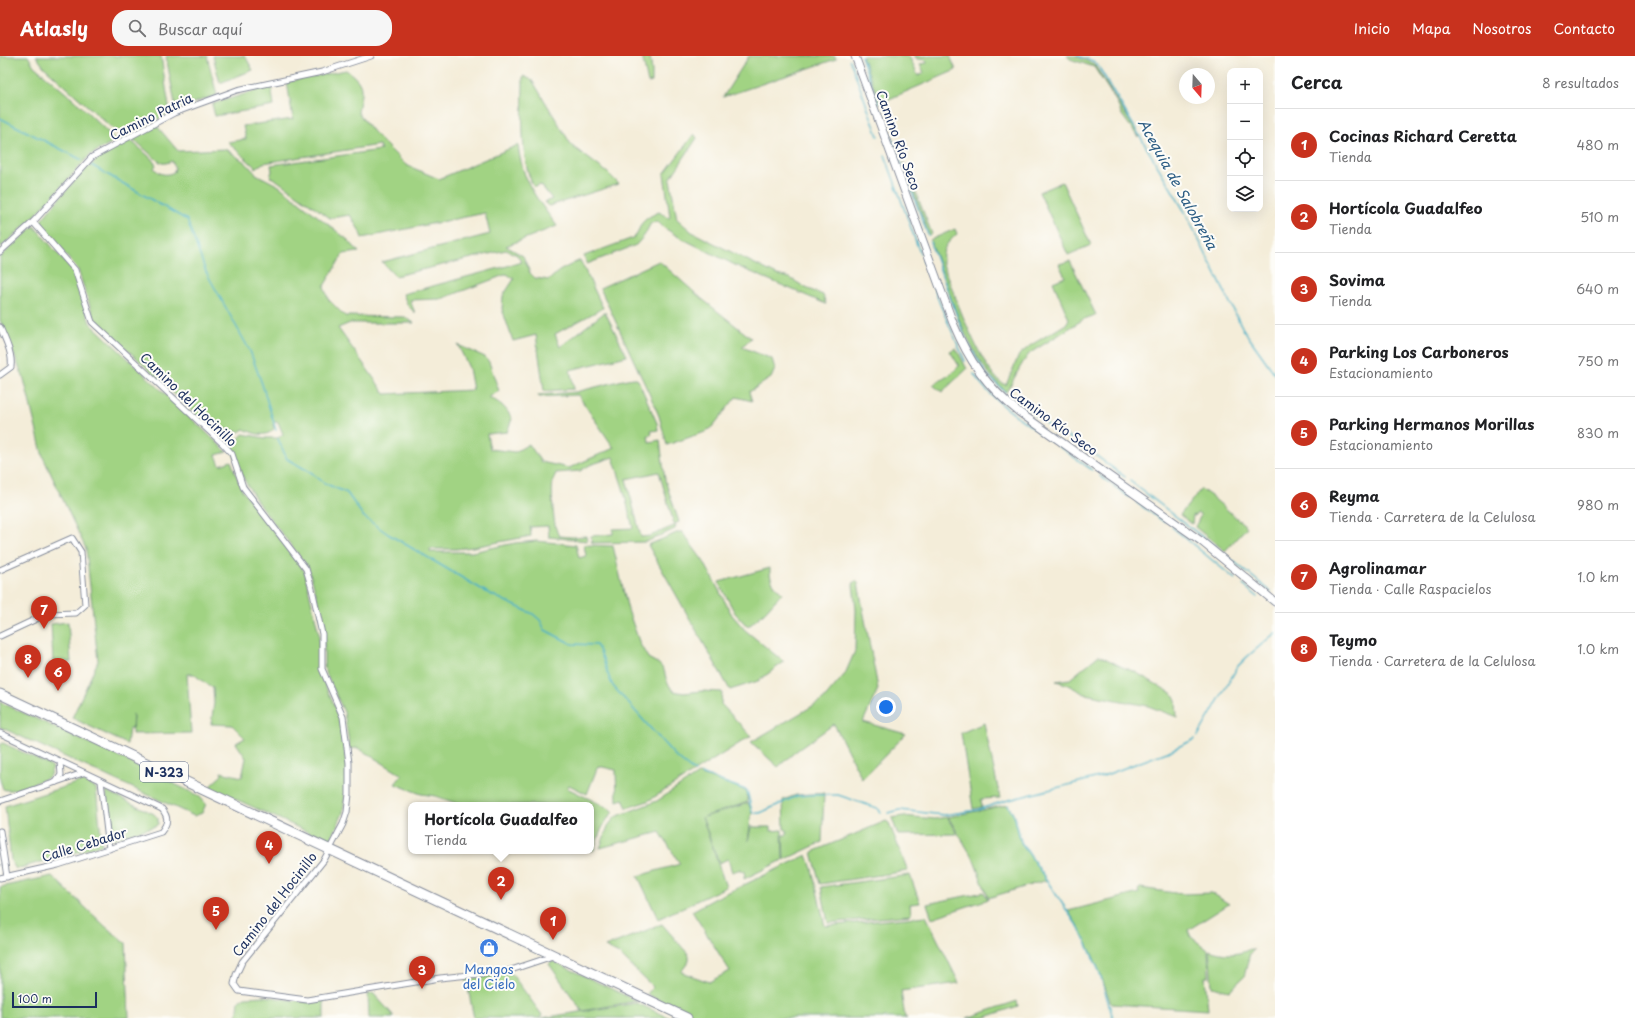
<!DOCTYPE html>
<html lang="es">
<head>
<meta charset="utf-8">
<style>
	body { margin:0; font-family:"Playpen Sans",sans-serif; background:#f6f6f6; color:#202124 }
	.controls { position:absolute; right:12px; top:12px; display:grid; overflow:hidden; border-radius:8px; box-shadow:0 4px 16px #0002 }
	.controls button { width:36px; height:36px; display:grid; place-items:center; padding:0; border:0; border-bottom:1px solid #e0e0e0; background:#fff; color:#202124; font:20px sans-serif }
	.compass { position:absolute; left:1179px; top:12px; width:36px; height:36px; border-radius:50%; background:#fff; box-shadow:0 4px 16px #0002; rotate:161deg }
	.scale { position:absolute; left:12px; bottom:10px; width:85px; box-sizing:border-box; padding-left:4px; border:2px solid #1b2f5e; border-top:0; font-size:11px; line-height:14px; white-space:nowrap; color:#1b2f5e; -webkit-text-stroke:3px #fdfcf7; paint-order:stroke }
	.you { position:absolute; left:886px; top:651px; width:14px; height:14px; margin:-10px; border:3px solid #fff; border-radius:50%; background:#1a73e8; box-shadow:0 0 0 6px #1a73e833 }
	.badge { display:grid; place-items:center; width:26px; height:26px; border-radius:50%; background:#c8321e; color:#fff; font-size:13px; font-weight:700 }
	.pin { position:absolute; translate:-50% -33px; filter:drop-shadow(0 1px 2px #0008) }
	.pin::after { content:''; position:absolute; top:21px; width:14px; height:12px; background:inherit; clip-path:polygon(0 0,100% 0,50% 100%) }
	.popup { position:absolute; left:408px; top:746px; width:186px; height:52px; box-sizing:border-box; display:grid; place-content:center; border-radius:8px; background:#fff; filter:drop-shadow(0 1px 3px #0005); font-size:13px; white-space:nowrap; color:#757577 }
	.popup b { font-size:15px; color:#202124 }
	.popup::after { content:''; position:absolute; left:50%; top:100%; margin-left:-8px; border:8px solid transparent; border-top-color:#fff }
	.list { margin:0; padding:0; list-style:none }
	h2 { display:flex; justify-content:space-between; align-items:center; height:52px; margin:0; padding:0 16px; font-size:17px }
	h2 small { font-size:13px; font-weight:400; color:#757577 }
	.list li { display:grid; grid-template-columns:26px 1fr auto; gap:12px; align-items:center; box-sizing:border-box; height:72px; padding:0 16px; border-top:1px solid #e0e0e0 }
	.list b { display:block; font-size:15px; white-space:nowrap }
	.list p { margin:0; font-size:13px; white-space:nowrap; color:#757577 }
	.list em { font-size:13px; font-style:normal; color:#757577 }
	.icon { flex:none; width:22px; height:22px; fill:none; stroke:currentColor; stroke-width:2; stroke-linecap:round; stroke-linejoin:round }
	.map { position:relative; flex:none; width:1275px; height:962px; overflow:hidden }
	header { display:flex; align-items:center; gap:24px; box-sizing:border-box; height:56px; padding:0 20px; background:#c8321e; color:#fff }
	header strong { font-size:19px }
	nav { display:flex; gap:22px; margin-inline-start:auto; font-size:14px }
	.search { width:280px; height:36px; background:#f6f6f6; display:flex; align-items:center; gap:10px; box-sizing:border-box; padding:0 14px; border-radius:16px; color:#757577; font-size:15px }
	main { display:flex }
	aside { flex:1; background:#fff }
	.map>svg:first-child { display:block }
	.green { fill:#a1d383; stroke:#5e8170 }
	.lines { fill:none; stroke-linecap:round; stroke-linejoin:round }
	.stream { stroke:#48b0c7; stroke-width:1.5 }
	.street-casing { stroke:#888e9c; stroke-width:7 }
	.secondary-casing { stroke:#888e9c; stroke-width:9 }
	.highway-casing { stroke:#888e9c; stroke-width:11 }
	.street { stroke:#fff; stroke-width:5 }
	.secondary { stroke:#fff; stroke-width:7 }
	.highway { stroke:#fff; stroke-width:9 }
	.labels { text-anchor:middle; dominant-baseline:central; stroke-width:4; stroke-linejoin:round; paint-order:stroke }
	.shield { fill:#fdfcf7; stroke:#5f6c8c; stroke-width:1 }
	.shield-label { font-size:12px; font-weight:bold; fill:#1b2f5e }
	.street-label { font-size:13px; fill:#1b2f5e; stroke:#fdfcf7 }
	.shop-label { font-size:13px; fill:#366cbe; stroke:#fdfcf7 }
	.water-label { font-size:14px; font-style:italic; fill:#2b5c83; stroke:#fdfcf7 }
</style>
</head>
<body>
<header>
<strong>Atlasly</strong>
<div class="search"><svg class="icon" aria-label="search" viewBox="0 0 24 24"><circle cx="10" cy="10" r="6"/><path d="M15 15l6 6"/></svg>Buscar aquí</div>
<nav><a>Inicio</a><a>Mapa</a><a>Nosotros</a><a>Contacto</a></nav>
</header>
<main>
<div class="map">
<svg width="1275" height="962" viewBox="0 0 1275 962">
	<rect width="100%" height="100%" fill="#fdfcf7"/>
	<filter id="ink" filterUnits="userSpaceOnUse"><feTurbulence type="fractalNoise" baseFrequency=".025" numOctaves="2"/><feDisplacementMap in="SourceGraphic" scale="8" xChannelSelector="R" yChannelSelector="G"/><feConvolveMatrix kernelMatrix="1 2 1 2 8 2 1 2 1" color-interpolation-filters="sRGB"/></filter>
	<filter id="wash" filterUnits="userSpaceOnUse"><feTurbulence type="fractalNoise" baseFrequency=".012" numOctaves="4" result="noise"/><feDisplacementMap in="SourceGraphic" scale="16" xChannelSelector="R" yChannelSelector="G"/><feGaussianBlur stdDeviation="0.9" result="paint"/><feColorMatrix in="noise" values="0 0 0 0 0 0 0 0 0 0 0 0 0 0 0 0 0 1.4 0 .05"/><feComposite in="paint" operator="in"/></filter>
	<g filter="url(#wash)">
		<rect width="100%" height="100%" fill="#f4edd9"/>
		<!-- green -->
		<g class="green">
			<path d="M 0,0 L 28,0 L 34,10 L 81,50 L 116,84 L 90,99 L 31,164 L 0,192 Z"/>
			<path d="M 36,0 L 161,0 L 170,57 L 122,81 L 44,11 Z"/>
			<path d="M 166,0 L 207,0 L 217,39 L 176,53 Z"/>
			<path d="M 213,0 L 245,0 L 253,14 L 220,27 Z"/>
			<path d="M 642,0 L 650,0 L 652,15 L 652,26 L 648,27 Z"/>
			<path d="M 749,0 L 835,0 L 836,3 L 723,41 Z"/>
			<path d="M 862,0 L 909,0 L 918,20 L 924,17 L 920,8 L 927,7 L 926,4 L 917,3 L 914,0 L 950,0 L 956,14 L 880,47 Z"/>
			<path d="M 1067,0 L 1075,0 L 1094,8 L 1139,80 L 1138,81 L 1122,59 L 1116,45 L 1094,11 L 1070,3 Z"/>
			<path d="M 346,14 C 367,29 361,34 358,57 L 373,76 L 406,109 L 439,123 L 518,89 C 523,127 535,140 557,170 L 506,190 L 523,200 L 530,217 L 535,222 L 549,224 L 559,215 L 580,204 L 603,252 L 555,278 L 560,291 L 605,256 L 627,300 L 570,314 L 574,333 L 544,335 L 536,279 L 513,285 L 502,253 L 503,240 L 514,223 L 507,218 L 441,243 L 410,244 L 415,257 L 408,250 L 403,238 L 522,206 L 517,199 L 506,194 L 395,220 L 382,206 L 490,178 L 485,157 L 362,182 L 359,174 L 350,159 L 330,162 L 275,123 L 270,121 L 272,115 L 271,109 L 381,94 L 379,89 L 263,107 L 256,112 L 228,86 L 246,83 L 243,70 L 293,63 L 287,26 Z"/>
			<path d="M 523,20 L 532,24 L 572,90 L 608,117 L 619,128 L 549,150 L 545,146 L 552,143 L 541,129 L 534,131 C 519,105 523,50 523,20 Z"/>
			<path d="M 271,30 L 274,50 L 215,60 L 212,48 Z"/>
			<path d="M 157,70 L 178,95 L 226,93 L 246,107 L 256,118 L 279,130 L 348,184 L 359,196 L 343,198 L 324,230 L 328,243 L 345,260 L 405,261 L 414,267 L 350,267 L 338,272 L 385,338 L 473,334 L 469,312 L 458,289 L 485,301 L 489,306 L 499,335 L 489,341 C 500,347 506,351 512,363 L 507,376 L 487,378 L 490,393 L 515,396 L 529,388 L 541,406 L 569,412 L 614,392 L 578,339 L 539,341 L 538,339 L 576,336 L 627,323 L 634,322 L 638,324 L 657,367 L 658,374 L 651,375 L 652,378 L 648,379 L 649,386 L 660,384 L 665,424 L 679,466 L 674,468 L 659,416 L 626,423 L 641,481 L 650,480 L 676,469 L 675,473 L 646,486 L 592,487 L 591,480 L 613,478 L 613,473 L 633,472 L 623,432 L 613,401 L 590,409 L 580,415 L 556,417 C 555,420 553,423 553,426 C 551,437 553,471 559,480 L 572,481 L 586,480 L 587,485 L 549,481 L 548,470 L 530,471 L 531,480 L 473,491 L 456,493 L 430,493 L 430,496 L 472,496 L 515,487 L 537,485 L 576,489 L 579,502 L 586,500 L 584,489 L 613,490 L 628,554 L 640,588 L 648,602 L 659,608 L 664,614 L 667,626 L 673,635 L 684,637 L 702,635 L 722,636 L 721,648 L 751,680 L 648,745 L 627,752 L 623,743 L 617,745 L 616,714 L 598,710 L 587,738 L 569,729 L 567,732 L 610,753 L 613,756 C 603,767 598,780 594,794 L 591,795 L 591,749 L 462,749 L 435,740 L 421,738 L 395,728 L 402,719 L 358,692 L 350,693 L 344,656 L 326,617 L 324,610 L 324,577 L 316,537 L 308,511 L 258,447 L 244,423 L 231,391 L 243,378 L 265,382 L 278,382 L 283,378 L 278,366 L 275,366 L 273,369 L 274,373 C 266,382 254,378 244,373 L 239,376 L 217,371 L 221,382 L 94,262 L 78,214 L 39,167 C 57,145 78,118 100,101 C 109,94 120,89 130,84 L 151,102 L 156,109 L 154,112 C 160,119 166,120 174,116 L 175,112 L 172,105 C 169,106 165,108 162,107 C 159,107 140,88 134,84 L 134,81 Z"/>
			<path d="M 694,78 L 697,82 L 670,123 L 677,163 L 692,176 L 743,202 L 777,219 L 790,222 L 806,232 L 823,239 L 826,248 L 739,211 L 677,180 L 663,171 L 658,166 L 651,167 L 644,180 L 636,189 L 587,208 L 584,200 L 633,182 C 638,178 638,176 640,170 C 644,163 652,159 659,156 L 669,162 L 670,161 L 664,118 Z"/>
			<path d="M 904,106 L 932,178 L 929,179 L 903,107 Z"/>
			<path d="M 1062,126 L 1091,189 L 1068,199 L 1039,136 Z"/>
			<path d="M 34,170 L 73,215 L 90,267 L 227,396 L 216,399 L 220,409 L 231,405 L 242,434 L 304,514 L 319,578 L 319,616 L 336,653 L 339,663 L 344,691 L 347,718 L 343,757 L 330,786 L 211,732 L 211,729 L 222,719 L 221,716 L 242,721 L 246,702 L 236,687 L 245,682 L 232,669 L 211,668 L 214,647 L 213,632 C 206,627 200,624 194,618 L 187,618 L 191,677 L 132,678 L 133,658 L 132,672 L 129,672 L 127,688 L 72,662 L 98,605 L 86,493 L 43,401 L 24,323 L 0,264 L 0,201 Z"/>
			<path d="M 955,173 L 957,178 C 946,188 941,193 943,209 C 952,232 983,322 1006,329 L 1019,299 L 1031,289 L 1066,268 L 1069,263 L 1053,226 L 1065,221 L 1059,208 L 1070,205 L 1096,259 L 1084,263 L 1030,297 C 1021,307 1014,324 1006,336 C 963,296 951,237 930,184 Z"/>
			<path d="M 659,205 L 702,243 L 751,282 L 742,291 L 772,303 L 775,313 L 771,322 L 749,336 L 752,345 L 736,341 L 713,370 L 705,376 L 667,389 L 659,360 L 653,346 L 600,232 Z"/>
			<path d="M 956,292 L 967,313 L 942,336 L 933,329 L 951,318 L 959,310 L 950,295 Z"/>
			<path d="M 1201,433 L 1211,440 L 1247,471 L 1225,495 L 1195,471 L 1201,459 L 1197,457 L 1195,460 L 1193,459 L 1192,468 L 1180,459 Z"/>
			<path d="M 679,476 L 682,476 L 704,506 L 732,559 L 745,574 L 784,606 L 758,625 L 730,634 L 648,489 Z"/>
			<path d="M 770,512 C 769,523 774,530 782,537 L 765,556 L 748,571 L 735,557 L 720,529 L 719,526 Z"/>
			<path d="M 856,525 L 858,527 L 877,627 L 878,633 L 863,666 L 906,678 L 862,723 L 834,668 L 795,696 L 778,711 L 751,686 L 823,644 L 845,618 L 855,595 L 856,554 L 853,529 L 854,526 Z"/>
			<path d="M 68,566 L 71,606 L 53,606 L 51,568 Z"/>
			<path d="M 1099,599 L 1122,611 L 1135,616 L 1173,638 L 1176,644 L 1177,661 L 1148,650 L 1085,638 L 1066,628 L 1056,625 L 1070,623 Z"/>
			<path d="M 0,646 L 128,705 L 199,740 L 206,748 L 202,757 L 194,760 L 0,671 Z"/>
			<path d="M 984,667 L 1000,742 L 981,743 L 982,751 L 973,753 L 961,677 Z"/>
			<path d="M 3,687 L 48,708 L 53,711 L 49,721 C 38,725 13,738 3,733 L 0,724 L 0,689 Z"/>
			<path d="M 698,718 L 738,731 L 747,736 L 748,746 L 704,761 L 748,747 L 752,755 L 748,785 L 751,771 L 771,771 L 771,775 L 782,774 L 783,804 L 744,823 L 745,815 L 742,815 L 741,813 L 732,816 L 728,803 L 719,807 L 702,761 L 726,831 L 658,863 L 638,820 L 680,808 L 660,776 L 600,792 L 608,770 L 615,761 L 657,745 Z"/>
			<path d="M 82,725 L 96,732 L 102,789 L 16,813 L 11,805 L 5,750 Z"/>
			<path d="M 106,735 L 154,758 L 158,762 L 158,768 L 156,770 L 112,783 Z"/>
			<path d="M 824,737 L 822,786 L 784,804 L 783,779 L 787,779 L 787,774 L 784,773 L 783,744 L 796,739 Z"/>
			<path d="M 1006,749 L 1010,752 L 1015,762 L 1021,787 L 1047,824 L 988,842 L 989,843 L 932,862 L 927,848 L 984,836 L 986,841 L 988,841 L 973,802 L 948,761 Z"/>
			<path d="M 903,760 L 935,763 L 947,761 L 957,778 L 898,779 L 892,762 Z"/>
			<path d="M 886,765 L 889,767 L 908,815 L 820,828 L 812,796 Z"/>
			<path d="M 807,799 L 812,813 L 825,870 L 926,860 L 959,927 L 901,935 L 905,962 L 907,962 L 695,962 L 647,938 L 653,931 L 619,898 L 605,891 L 662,868 L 689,899 L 689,905 L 681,916 L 709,926 L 730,915 L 692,855 L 714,843 Z"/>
			<path d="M 910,819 L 920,847 L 910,848 L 911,859 L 828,867 L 821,831 Z"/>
			<path d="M 52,820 L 106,871 L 126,887 L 129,962 L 0,962 L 0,831 Z"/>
			<path d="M 1140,832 L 1182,838 L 1212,837 L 1229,848 L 1188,874 L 1191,881 L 1208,894 L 1209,921 L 1205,921 L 1208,954 L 1111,948 C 1099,914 1089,885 1068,855 L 1139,837 L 1138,834 Z"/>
			<path d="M 1250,893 L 1254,894 L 1250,897 L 1244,921 L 1229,935 L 1212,931 L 1209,894 C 1223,899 1237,900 1250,893 Z"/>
			<path d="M 553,905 L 637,945 L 582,955 L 549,908 Z"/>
			<path d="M 511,917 L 542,959 L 540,962 L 474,962 L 466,923 Z"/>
			<path d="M 373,937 L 393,959 L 393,962 L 369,962 L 368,938 Z"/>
			<path d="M 264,940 L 305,946 L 324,945 L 324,962 L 237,962 L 239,945 L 245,941 Z"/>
			<path d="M 1017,945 L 1018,950 L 983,962 L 967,962 Z"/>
			<path d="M 637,947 L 670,962 L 541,962 Z"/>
		</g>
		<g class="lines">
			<!-- stream -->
			<g class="stream">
				<path d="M 861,0 L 878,48"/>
				<path d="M 1078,0 L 1093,5 L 1097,8 L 1185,156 L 1243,273 L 1275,318"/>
				<path d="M 850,4 L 878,80"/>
				<path d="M 881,54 L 928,179"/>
				<path d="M 0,62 L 82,104"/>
				<path d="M 885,99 L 920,197"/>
				<path d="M 91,109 L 187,164 L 206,216 L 250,295 L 262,328 L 276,374"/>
				<path d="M 930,186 L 966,285 L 986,318 L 1005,336"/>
				<path d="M 923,204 L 940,248 L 965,305"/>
				<path d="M 974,318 C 993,347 1026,366 1053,386"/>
				<path d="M 1010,340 L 1051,371 L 1079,387 L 1125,421"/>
				<path d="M 278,383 L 287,403 L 312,417 L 324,427 L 347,437 L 364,461 L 388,478 L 488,537 L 533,558 L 540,564 L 545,574 L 572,588 L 596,589 C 605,600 605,616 613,630 L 677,702 L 695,716"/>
				<path d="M 1058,390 L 1092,414"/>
				<path d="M 1100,420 L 1129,441"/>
				<path d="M 1130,425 L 1223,497"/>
				<path d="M 1137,447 L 1164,466"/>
				<path d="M 1172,471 L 1235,523"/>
				<path d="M 1226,499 L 1271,536"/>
				<path d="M 1243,529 L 1258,541"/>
				<path d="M 1198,680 L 1238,610 L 1247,601 L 1275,577"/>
				<path d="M 701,718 L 746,734 C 750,740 749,749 753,757 L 760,757 L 797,740 L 810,739 L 838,739 L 877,752 L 881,756"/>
				<path d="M 1008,749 L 1015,762 L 1021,786 L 1082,877 L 1099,915 L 1113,962"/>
				<path d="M 888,757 L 900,754 L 944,759 L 977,754 L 1005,745 L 1103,720 L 1167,696 L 1195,683"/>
			</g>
		</g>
	</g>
	<g filter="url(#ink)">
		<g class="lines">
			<!-- street casing -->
			<g class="street-casing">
				<g id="street">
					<path d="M 33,166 L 75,214 L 92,266 L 224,389 L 232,398 L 243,431 L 306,513 L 312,533 L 322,578 L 322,613 L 343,661 L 349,707 L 349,738 L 347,756 L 343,768 L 324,804 L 242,906 L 236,919 L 234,928 L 239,935 L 307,944 L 440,922 L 508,915 L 553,900"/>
					<path d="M 0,196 L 33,166 L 92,101 L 174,57 L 237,34 L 322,16 L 371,0"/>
					<path d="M 0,271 C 5,283 13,298 11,311 L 0,319"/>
					<path d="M 0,514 L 72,482 L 81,496 L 85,549 L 76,557 L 47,558 L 0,580"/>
					<path d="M 0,677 L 162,753 C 169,762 168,767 161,776 L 58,809 L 0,822"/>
					<path d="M 101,725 L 109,793"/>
					<path d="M 56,726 L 61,719 L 60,705"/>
					<path d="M 0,745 L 83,717"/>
					<path d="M 0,775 L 7,821"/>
				</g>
			</g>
			<!-- secondary casing -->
			<g class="secondary-casing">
				<path id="secondary" d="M 855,0 L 953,267 C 969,305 986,330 1019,356 L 1201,485 L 1275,546"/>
			</g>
			<!-- highway casing -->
			<g class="highway-casing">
				<path id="highway" d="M 0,638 L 687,962"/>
			</g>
			<!-- street -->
			<use href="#street" class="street"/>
			<!-- secondary -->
			<use href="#secondary" class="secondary"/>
			<!-- highway -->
			<use href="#highway" class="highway"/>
		</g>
	</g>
	<!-- icons -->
	<defs>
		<g id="shop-disc" transform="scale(1)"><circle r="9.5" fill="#3f7fe0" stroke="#fdfcf7"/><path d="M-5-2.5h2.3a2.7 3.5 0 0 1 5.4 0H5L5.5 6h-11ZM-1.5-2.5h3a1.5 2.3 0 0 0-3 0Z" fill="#fff"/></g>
	</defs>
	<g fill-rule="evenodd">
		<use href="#shop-disc" x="489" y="892"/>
	</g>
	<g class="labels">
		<!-- shield labels -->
		<rect class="shield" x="140" y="706" width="48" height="20" rx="3"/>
		<g class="shield-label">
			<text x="164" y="716">N-323</text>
		</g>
		<!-- street labels -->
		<g class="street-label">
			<text transform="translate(151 60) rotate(-26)">Camino Patria</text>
			<text transform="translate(899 84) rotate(70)">Camino Río Seco</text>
			<text transform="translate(189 343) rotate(44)">Camino del Hocinillo</text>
			<text transform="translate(1054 365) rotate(36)">Camino Río Seco</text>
			<text transform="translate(84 788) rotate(-17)">Calle Cebador</text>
			<text transform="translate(274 848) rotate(-52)">Camino del Hocinillo</text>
		</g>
		<!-- shop labels -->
		<g class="shop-label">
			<text x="489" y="912">Mangos<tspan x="489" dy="15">del Cielo</tspan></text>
		</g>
		<!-- water labels -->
		<g class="water-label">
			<text transform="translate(1178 128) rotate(61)">Acequia de Salobreña</text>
		</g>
	</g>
</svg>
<div class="controls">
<button>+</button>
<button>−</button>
<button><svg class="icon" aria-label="locate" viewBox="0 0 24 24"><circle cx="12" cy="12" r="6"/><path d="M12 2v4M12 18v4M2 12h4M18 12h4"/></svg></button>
<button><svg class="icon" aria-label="layers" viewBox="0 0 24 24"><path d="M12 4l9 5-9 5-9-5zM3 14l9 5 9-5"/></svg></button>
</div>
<svg class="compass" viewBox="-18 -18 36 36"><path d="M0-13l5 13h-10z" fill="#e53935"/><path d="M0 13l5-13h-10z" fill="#757577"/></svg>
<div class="scale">100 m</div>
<div class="you"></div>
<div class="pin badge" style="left:553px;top:884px">1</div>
<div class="pin badge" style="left:501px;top:844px">2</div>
<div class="popup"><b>Hortícola Guadalfeo</b>Tienda</div>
<div class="pin badge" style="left:422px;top:933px">3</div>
<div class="pin badge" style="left:269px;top:808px">4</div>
<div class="pin badge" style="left:216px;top:874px">5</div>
<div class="pin badge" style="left:58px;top:635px">6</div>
<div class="pin badge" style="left:44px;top:573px">7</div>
<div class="pin badge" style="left:28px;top:622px">8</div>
</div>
<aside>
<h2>Cerca<small>8 resultados</small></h2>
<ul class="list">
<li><span class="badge">1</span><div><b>Cocinas Richard Ceretta</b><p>Tienda</p></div><em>480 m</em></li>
<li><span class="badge">2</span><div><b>Hortícola Guadalfeo</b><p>Tienda</p></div><em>510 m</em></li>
<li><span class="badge">3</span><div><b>Sovima</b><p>Tienda</p></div><em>640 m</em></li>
<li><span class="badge">4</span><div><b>Parking Los Carboneros</b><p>Estacionamiento</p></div><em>750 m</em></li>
<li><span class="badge">5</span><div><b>Parking Hermanos Morillas</b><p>Estacionamiento</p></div><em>830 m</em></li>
<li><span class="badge">6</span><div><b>Reyma</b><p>Tienda · Carretera de la Celulosa</p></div><em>980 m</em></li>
<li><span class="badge">7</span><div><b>Agrolinamar</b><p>Tienda · Calle Raspacielos</p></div><em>1.0 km</em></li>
<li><span class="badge">8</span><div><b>Teymo</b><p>Tienda · Carretera de la Celulosa</p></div><em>1.0 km</em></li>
</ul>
</aside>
</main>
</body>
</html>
